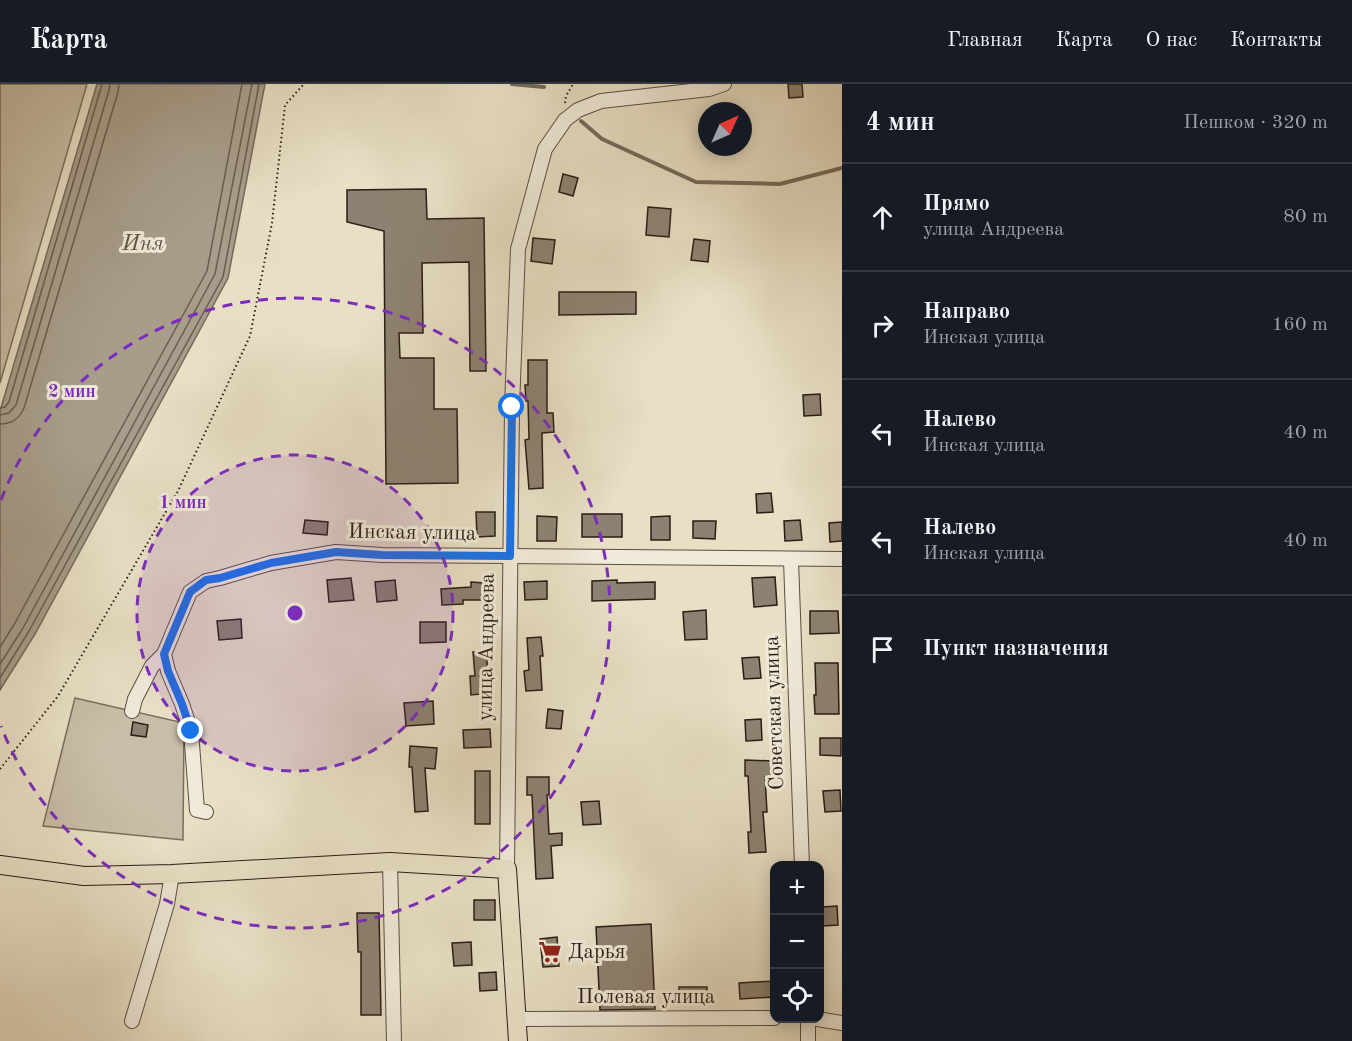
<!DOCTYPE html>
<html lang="ru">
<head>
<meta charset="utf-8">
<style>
	body { margin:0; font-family:"Old Standard TT",serif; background:#242831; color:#f1f3f6 }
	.controls { position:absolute; right:18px; bottom:18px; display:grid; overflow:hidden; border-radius:12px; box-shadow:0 3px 15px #0003 }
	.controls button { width:54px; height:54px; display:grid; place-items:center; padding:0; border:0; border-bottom:2px solid #363941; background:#171b24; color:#f1f3f6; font:30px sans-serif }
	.compass { position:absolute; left:698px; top:18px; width:54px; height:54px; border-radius:50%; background:#171b24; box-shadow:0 3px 15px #0003; rotate:45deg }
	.stop { position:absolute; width:18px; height:18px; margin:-14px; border:4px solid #1a73e8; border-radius:50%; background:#fff }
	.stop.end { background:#1a73e8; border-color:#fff; box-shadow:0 2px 6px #0008 }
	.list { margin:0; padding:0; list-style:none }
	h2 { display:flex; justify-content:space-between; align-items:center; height:78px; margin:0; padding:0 24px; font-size:26px }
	h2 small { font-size:20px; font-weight:400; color:#9ea1a6 }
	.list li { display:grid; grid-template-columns:39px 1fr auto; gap:18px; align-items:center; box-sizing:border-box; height:108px; padding:0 24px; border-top:2px solid #363941 }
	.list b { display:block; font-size:22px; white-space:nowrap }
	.list p { margin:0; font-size:20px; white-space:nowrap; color:#9ea1a6 }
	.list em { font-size:20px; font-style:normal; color:#9ea1a6 }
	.icon { flex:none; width:33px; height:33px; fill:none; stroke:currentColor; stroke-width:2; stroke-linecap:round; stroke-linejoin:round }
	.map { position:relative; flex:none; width:842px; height:957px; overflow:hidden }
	header { display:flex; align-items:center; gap:36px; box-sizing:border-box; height:84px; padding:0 30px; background:#171b24; border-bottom:2px solid #363941 }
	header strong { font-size:28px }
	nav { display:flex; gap:33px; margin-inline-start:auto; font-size:21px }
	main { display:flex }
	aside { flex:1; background:#171b24 }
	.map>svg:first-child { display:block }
	.green { fill:#c8bea7; stroke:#796e5e; stroke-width:1.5 }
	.water { fill:#a79d8a; stroke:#756a5c; stroke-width:1.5 }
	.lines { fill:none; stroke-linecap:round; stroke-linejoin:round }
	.shore { stroke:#685d50; stroke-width:1.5 }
	.stream { stroke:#756a5c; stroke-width:4 }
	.building { fill:#8d8271; stroke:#2a1d16; stroke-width:1.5 }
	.minor-casing { stroke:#5a4e42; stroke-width:16 }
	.major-casing { stroke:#2a1d16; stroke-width:20 }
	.path { stroke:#2a1d16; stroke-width:2; stroke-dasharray:1.5 3; stroke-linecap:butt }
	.minor { stroke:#f0ead9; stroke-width:14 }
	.major { stroke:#e8dfc5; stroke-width:18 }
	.route { stroke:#1a73e8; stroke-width:8 }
	.ring { fill:none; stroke:#7b2cbf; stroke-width:3; stroke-dasharray:10 8 }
	.labels { text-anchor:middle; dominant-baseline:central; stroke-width:6; stroke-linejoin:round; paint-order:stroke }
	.street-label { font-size:21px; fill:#2a1d16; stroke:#f0ead9 }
	.poi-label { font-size:21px; fill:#2a1d16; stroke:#f0ead9; text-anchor:start }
	.water-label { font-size:22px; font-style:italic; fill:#5c5044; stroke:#f0ead9 }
	.centre { fill:#7b2cbf; stroke:#f0ead9; stroke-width:3 }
	.ring-label { font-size:18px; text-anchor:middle; font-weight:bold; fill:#7b2cbf; stroke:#f0ead9; stroke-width:6; stroke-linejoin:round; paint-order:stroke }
</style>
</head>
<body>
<header>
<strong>Карта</strong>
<nav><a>Главная</a><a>Карта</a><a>О нас</a><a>Контакты</a></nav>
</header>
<main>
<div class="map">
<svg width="842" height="957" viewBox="0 0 842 957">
	<rect width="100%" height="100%" fill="#e8dfc5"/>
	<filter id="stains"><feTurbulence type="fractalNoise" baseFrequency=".00333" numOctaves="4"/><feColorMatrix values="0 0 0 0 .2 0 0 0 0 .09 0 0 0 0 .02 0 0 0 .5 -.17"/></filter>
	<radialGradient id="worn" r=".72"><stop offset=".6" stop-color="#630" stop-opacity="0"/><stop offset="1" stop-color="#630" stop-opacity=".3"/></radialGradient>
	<!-- green -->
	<g class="green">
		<path d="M 0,0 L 87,0 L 0,299 Z"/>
		<path d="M 75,614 L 184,639 L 183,756 L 43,742 Z"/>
	</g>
	<!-- water -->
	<path class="water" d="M 97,0 L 265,0 L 228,194 L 35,550 L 0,606 L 0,327 Z"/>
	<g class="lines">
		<!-- shore -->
		<g class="shore">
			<path d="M 0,324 L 5,323 L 9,318 L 102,0"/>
			<path d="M 0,331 L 9,329 L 16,321 L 109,6 L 110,0"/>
			<path d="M 0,340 C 12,340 19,335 24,324 L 118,8 L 119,0"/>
			<path d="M 0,563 L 15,539 L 207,187 L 242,0"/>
			<path d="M 0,580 L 23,544 L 215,190 L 252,0"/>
			<path d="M 0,594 L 29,547 L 223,193 L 259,0"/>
		</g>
		<!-- stream -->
		<g class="stream">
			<path d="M 512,0 L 544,3"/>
			<path d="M 581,37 L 602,55 L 696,98 L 780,100 L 842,84"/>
		</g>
	</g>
	<!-- building -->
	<g class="building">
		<path d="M 788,0 L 802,0 L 803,13 L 789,14 Z"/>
		<path d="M 563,90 L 578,94 L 573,112 L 559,108 Z"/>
		<path d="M 426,105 L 427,135 L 484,134 L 486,287 L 470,287 L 469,178 L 422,179 L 423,249 L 399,249 L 400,274 L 434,274 L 434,325 L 457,325 L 458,399 L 386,400 L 384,147 L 347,138 L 347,106 Z"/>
		<path d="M 648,123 L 671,125 L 669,153 L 646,151 Z"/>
		<path d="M 533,154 L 555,156 L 552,180 L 531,177 Z"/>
		<path d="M 694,155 L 710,157 L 708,178 L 691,176 Z"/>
		<path d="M 559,208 L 636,208 L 636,230 L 559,231 Z"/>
		<path d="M 528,276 L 547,276 L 547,329 L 553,329 L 554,348 L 542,349 L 543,404 L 529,405 L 525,356 L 529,355 L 528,317 L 526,317 L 525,301 L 528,301 Z"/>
		<path d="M 820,310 L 821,331 L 804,332 L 803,311 Z"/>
		<path d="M 771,409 L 773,428 L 757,429 L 756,410 Z"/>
		<path d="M 476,428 L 495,428 L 495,452 L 477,453 Z"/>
		<rect x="582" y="430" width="40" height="23"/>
		<path d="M 537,432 L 557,433 L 556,457 L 537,457 Z"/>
		<path d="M 670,432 L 670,456 L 651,456 L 651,433 Z"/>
		<path d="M 305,436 L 328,438 L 327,451 L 303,449 Z"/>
		<path d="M 800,436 L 802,456 L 785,457 L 784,437 Z"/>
		<path d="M 693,437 L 716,437 L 715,455 L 693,454 Z"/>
		<path d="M 842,438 L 842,457 L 830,458 L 829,439 Z"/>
		<path d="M 775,493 L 777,521 L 754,523 L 752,494 Z"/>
		<path d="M 351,494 L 354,516 L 329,518 L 327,496 Z"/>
		<path d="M 395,496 L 397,516 L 377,518 L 375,498 Z"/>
		<path d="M 617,496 L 617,499 L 655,498 L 655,515 L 592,517 L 592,497 Z"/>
		<path d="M 547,497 L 547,515 L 525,516 L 524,498 Z"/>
		<path d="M 471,498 L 485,499 L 485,516 L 463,516 L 463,520 L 442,521 L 441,505 L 471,503 Z"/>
		<path d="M 706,526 L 707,555 L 685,556 L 683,528 Z"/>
		<path d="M 810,527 L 838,527 L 839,549 L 810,550 Z"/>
		<path d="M 241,535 L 242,554 L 219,556 L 217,537 Z"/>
		<path d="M 420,538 L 446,538 L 446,558 L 420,559 Z"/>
		<path d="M 541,553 L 543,572 L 540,572 L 542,606 L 526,607 L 524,587 L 529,586 L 527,554 Z"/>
		<path d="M 486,567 L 490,609 L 471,611 L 470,592 L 475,592 L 473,568 Z"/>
		<path d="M 759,573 L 761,594 L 744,595 L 742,574 Z"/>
		<path d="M 815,579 L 838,579 L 839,630 L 815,630 L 814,611 L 816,611 Z"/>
		<path d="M 433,617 L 434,640 L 406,642 L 404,619 Z"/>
		<path d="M 548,625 L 563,627 L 561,645 L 546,644 Z"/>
		<path d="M 761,635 L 762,656 L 746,657 L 745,636 Z"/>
		<path d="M 133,638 L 148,641 L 146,653 L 131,651 Z"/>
		<path d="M 490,645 L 491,663 L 464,664 L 463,646 Z"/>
		<path d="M 820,654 L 841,654 L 841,672 L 820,671 Z"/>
		<path d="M 410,662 L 437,664 L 435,685 L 425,684 L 428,727 L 415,728 L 412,683 L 409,683 Z"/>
		<path d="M 745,676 L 773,677 L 773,693 L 765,693 L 767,728 L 763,728 L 766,768 L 749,769 L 748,748 L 751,748 L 748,692 L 745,692 Z"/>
		<rect x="475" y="687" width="15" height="53"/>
		<path d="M 527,693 L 549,693 L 549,711 L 547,711 L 549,750 L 562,749 L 562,761 L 551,762 L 553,794 L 536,795 L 532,711 L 527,711 Z"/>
		<path d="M 840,706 L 841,727 L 825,728 L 823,707 Z"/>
		<path d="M 599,717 L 601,740 L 583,741 L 581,718 Z"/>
		<rect x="474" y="816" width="21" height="20"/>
		<path d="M 837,822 L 838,841 L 823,842 L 822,823 Z"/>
		<path d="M 357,829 L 379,829 L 381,931 L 361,931 L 361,868 L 358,868 Z"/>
		<path d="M 651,840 L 655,925 L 600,926 L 596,843 Z"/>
		<path d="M 557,853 L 559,882 L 543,883 L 540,855 Z"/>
		<path d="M 471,858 L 472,881 L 454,882 L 452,859 Z"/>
		<path d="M 496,888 L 497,906 L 480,907 L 479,889 Z"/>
		<path d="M 774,897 L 774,913 L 740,915 L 739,899 Z"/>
		<rect x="679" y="903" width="28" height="16"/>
	</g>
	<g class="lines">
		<!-- minor casing -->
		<g class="minor-casing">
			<g id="minor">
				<path d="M 791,476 L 802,782"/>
				<path d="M 132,627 L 135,615 L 152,582 L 164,570"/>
				<path d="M 206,728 L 197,726 L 191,647 L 182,620 L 168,587 L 164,570 L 190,508 L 206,497 L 220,494 L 271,479 L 336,468 L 382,471 L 842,475"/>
				<path d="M 390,778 L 394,957"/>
				<path d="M 507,785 L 512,323 L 518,165 L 545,65 L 565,36 L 578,26 L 601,17 L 709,5 L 724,0"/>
				<path d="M 811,934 L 842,939"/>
				<path d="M 517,935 L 774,934"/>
				<path d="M 132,937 L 167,820 L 172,790"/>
				<path d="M 808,957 L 808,934"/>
			</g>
		</g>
		<!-- major casing -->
		<g class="major-casing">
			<path id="major" d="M 0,781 L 84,792 L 172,790 L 390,778 L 507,785 L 518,957"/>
		</g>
		<!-- path -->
		<g class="path">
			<path d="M 565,19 L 566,12 L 573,0"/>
			<path d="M 0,685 L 58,612 L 178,407 L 250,252 L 272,139 L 285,21 L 304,0"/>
		</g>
		<!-- minor -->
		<use href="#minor" class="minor"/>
		<!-- major -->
		<use href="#major" class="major"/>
	</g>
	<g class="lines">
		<!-- route -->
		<path class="route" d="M 191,647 L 182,620 L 168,587 L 164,570 L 190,508 L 206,496 L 220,494 L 271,479 L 336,468 L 382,471 L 510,472 L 512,323"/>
	</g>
	<!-- distance rings -->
	<circle cx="295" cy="529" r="158" fill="#7b2cbf" fill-opacity=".12"/>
	<g class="ring">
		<circle cx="295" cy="529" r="158"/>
		<path d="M1 416A315 315 0 1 1 1 642"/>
	</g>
	<!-- icons -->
	<defs>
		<g id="supermarket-bare" transform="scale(1.8)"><path d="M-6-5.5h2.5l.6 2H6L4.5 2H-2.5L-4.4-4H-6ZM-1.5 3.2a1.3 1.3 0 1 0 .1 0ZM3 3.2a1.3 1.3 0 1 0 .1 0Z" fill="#8f2418" stroke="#f0ead9" stroke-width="2.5" paint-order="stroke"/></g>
	</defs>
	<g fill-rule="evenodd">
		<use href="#supermarket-bare" x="550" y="868"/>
	</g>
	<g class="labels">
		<!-- street labels -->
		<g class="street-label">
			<text transform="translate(412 449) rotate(1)">Инская улица</text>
			<text transform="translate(487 563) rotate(-89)">улица Андреева</text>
			<text transform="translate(775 629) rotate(-92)">Советская улица</text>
			<text x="646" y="913">Полевая улица</text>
		</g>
		<!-- poi labels -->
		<g class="poi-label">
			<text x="568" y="868">Дарья</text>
		</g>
		<!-- water labels -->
		<g class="water-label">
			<text x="143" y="160">Иня</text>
		</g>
	</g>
	<circle cx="295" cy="529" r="9" class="centre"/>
	<g class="ring-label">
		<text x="72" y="313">2 мин</text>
		<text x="183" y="424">1 мин</text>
	</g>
	<rect width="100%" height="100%" filter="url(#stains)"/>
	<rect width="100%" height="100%" fill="url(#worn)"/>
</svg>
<div class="controls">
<button>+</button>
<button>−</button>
<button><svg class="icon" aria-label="locate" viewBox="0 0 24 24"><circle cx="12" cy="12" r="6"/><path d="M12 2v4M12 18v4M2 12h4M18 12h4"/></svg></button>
</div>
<svg class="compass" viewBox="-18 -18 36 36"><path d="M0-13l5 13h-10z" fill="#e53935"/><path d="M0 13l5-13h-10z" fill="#9ea1a6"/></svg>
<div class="stop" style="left:512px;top:323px"></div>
<div class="stop end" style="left:191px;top:647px"></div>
</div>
<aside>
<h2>4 мин<small>Пешком · 320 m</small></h2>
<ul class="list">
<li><svg class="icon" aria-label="ahead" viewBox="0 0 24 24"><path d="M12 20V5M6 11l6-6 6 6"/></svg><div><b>Прямо</b><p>улица Андреева</p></div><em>80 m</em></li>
<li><svg class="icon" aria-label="right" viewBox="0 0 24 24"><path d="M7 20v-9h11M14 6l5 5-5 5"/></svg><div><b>Направо</b><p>Инская улица</p></div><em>160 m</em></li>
<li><svg class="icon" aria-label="left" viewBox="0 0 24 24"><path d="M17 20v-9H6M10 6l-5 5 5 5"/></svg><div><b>Налево</b><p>Инская улица</p></div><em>40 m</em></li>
<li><svg class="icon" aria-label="left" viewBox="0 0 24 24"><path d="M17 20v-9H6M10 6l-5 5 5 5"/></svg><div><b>Налево</b><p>Инская улица</p></div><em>40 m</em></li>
<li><svg class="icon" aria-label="arrive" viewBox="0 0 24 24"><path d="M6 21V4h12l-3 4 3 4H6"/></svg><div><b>Пункт назначения</b></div></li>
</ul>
</aside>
</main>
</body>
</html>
